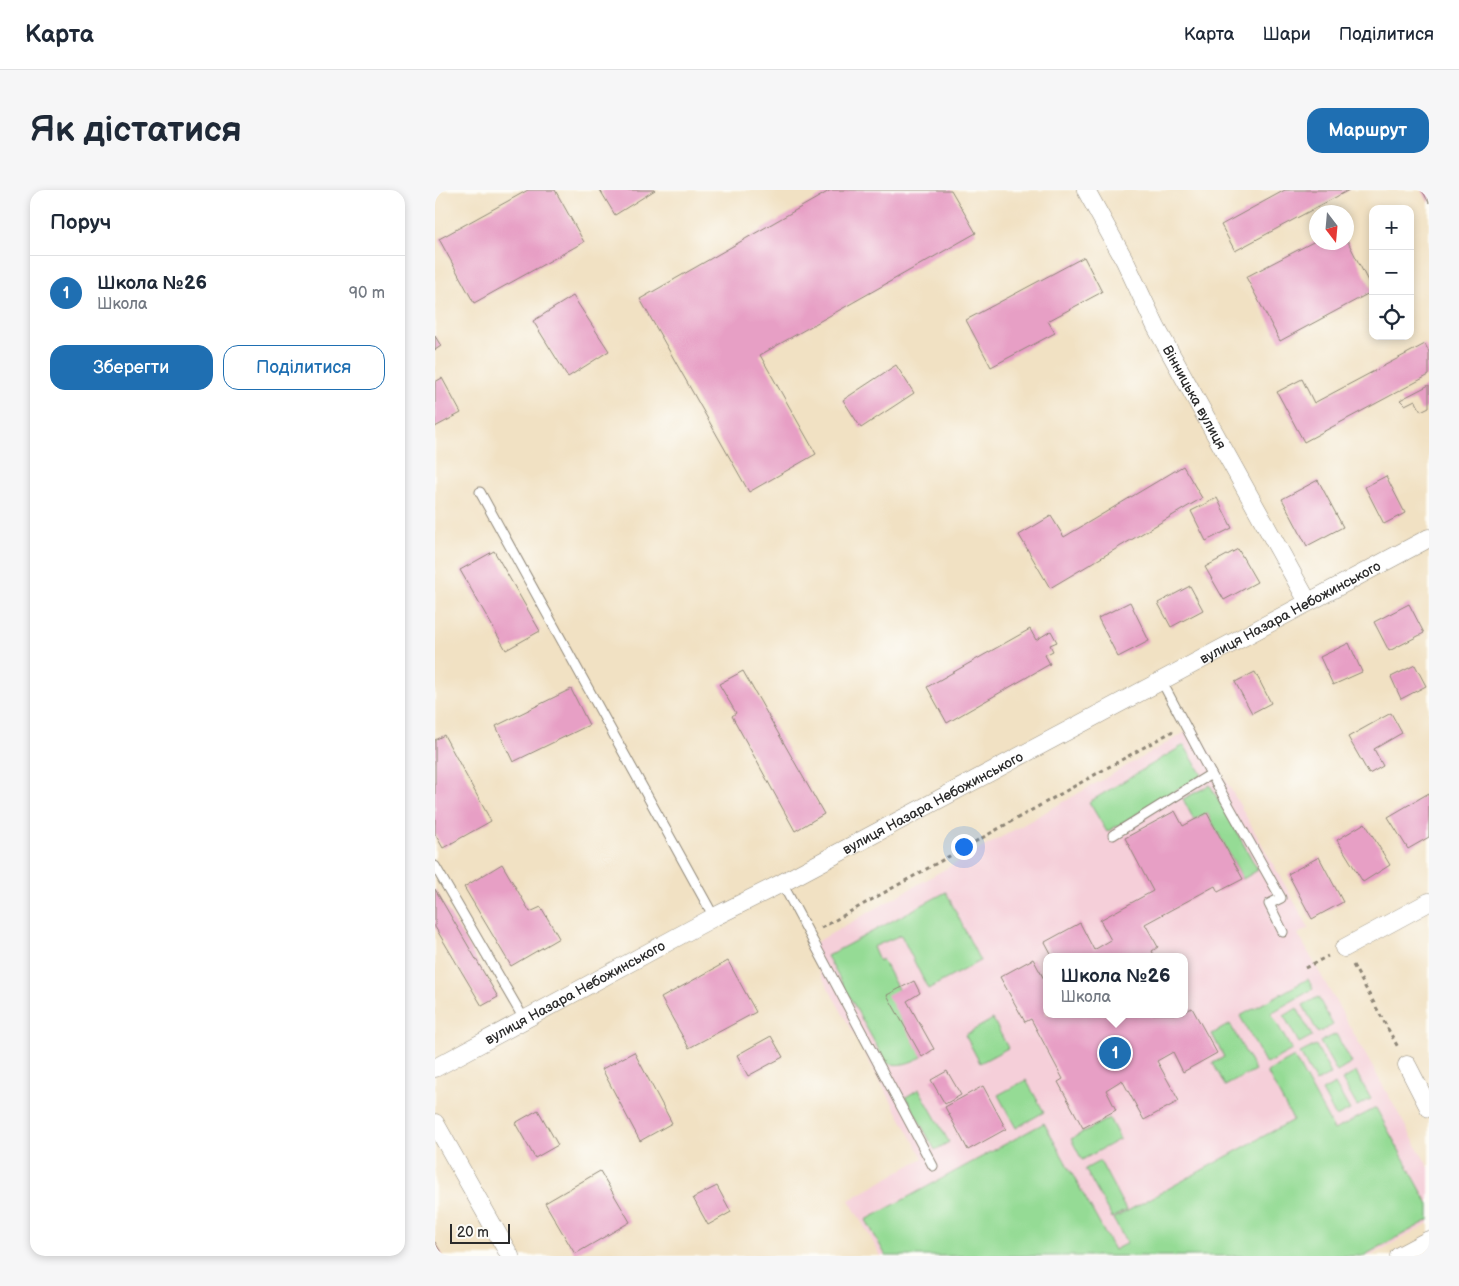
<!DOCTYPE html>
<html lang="uk">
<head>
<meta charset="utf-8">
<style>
	body { margin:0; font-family:"Balsamiq Sans",sans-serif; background:#f6f6f7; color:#1f2937 }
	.controls { position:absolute; right:15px; top:15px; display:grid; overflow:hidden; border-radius:10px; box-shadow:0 2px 8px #0003 }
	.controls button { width:45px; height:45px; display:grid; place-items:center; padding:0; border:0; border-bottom:1px solid #e0e1e3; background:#fff; color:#1f2937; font:25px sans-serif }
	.compass { position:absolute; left:874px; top:15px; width:45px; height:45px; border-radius:50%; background:#fff; box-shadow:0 2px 8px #0003; rotate:164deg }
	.scale { position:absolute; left:15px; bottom:12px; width:60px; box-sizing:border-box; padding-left:5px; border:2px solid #2b2b2b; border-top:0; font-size:14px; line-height:18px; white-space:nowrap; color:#2b2b2b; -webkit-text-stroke:4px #fdfcf7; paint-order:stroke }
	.you { position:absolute; left:528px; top:656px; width:18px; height:18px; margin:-12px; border:4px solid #fff; border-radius:50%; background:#1a73e8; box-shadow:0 0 0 8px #1a73e833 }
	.badge { display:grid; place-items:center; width:32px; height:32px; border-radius:50%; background:#1f6fb2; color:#fff; font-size:16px; font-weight:700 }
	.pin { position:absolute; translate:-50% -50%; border:2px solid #fff; box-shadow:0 1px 5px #0006 }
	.popup { position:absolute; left:608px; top:763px; width:145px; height:65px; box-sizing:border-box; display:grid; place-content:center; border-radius:10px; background:#fff; filter:drop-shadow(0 1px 4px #0005); font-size:16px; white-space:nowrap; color:#747a83 }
	.popup b { font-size:19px; color:#1f2937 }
	.popup::after { content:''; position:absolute; left:50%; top:100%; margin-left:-10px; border:10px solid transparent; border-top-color:#fff }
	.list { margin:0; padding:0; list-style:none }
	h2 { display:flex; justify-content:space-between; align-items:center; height:65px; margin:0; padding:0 20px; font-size:21px }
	h2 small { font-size:16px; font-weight:400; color:#747a83 }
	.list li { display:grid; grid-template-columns:32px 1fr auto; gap:15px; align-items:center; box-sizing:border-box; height:75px; padding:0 20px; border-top:1px solid #e0e1e3 }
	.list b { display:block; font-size:19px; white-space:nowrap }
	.list p { margin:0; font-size:16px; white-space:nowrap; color:#747a83 }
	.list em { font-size:16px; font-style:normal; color:#747a83 }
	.actions { display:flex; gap:10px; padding:15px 20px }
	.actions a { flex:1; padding:11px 0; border:1px solid #1f6fb2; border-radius:15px; text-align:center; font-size:18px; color:#1f6fb2 }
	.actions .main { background:#1f6fb2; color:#fff }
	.icon { flex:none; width:28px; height:28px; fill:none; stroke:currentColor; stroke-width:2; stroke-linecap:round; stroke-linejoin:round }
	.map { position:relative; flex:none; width:994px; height:1066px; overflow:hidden; border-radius:15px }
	header { display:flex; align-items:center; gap:30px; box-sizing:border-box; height:70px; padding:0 25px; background:#fff; border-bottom:1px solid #e0e1e3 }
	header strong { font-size:24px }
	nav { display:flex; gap:28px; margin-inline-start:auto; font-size:18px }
	.intro { display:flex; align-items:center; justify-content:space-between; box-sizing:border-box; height:120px; padding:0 30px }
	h1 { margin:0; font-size:35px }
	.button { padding:12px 22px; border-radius:15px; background:#1f6fb2; color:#fff; font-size:18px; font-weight:700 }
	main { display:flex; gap:30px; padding:0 30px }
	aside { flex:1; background:#fff; border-radius:15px; box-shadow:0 2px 8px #0003 }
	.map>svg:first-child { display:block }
	.built { fill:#f5cfd9; fill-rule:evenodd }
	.green { fill:#95db95; stroke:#608360 }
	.building { fill:#e79fc5 }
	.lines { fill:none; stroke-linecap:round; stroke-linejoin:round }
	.service-casing { stroke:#8e8677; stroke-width:11 }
	.minor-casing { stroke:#8e8677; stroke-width:19 }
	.path { stroke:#8e8677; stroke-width:3; stroke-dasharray:4 4; stroke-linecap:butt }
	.service { stroke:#fff; stroke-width:9 }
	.minor { stroke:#fff; stroke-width:18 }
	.labels { text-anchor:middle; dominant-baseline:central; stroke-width:4; stroke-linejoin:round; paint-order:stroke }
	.street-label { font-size:14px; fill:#2b2b2b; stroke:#fdfcf7 }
</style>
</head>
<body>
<header>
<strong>Карта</strong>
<nav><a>Карта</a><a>Шари</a><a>Поділитися</a></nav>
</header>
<div class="intro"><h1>Як дістатися</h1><a class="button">Маршрут</a></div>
<main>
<aside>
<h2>Поруч<small></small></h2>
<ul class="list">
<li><span class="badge">1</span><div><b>Школа №26</b><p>Школа</p></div><em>90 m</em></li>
</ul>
<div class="actions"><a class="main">Зберегти</a><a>Поділитися</a></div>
</aside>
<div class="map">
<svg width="994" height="1066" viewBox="0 0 994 1066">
	<rect width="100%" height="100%" fill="#fdfcf7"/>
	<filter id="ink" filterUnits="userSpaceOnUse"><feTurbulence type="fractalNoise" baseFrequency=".02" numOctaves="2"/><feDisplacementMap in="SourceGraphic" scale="10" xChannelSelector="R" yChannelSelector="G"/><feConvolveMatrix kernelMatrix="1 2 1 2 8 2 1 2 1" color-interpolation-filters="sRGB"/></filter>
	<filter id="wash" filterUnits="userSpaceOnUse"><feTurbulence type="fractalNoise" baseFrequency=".0096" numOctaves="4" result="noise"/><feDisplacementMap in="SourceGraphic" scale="20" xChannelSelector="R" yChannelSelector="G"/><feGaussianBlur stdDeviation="1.12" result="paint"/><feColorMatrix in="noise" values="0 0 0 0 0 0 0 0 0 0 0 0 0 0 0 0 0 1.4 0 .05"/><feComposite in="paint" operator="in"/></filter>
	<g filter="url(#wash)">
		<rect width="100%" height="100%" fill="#f1e1c3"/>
		<!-- built -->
		<path class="built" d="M 762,539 L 874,738 L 863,744 L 994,978 L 994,1033 L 935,1066 L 446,1066 L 414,1010 L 488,968 L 371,758 L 753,541 ZM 611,767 L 749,767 L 749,824 L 611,824 Z"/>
		<!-- green -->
		<g class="green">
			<path d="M 749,555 L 767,585 L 672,642 L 654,612 Z"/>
			<path d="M 775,595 L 823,680 L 808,689 L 772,623 L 759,630 L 748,609 Z"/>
			<path d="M 511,702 L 545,771 L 493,799 L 466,745 L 438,757 L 444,771 L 447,769 L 463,799 L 487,867 C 474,873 465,877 451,873 L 392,766 Z"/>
			<path d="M 873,789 L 878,799 L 836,823 L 857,860 L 831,874 L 805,826 Z"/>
			<path d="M 883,807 L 898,835 L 883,843 L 868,815 Z"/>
			<path d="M 862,818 L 877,846 L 864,853 L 849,826 Z"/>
			<path d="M 558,829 L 573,858 L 545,873 L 530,845 Z"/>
			<path d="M 795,834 L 820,880 L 790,896 L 778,873 L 789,867 L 777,844 Z"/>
			<path d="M 901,844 L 917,873 L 902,882 L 885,852 Z"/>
			<path d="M 881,855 L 896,884 L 881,892 L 865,863 Z"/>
			<path d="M 859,867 L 899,940 L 941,918 L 994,1015 L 994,1030 L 928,1066 L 451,1066 L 431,1030 L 609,933 L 679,1060 L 692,1053 L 678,1029 L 858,930 L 832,882 Z"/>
			<path d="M 921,882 L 936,909 L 922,916 L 907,890 Z"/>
			<path d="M 591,890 L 609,922 L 581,938 L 563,905 Z"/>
			<path d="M 900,894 L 915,920 L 901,927 L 887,901 Z"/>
			<path d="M 484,899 L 514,952 L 500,960 L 471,907 Z"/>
			<path d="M 674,928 L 685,949 L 647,970 L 636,949 Z"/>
			<path d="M 665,971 L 691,1020 L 677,1028 L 650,979 Z"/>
		</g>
		<g id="blocks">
			<!-- building -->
			<g class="building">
				<path d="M 93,0 L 120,0 L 149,52 L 39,113 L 4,49 Z"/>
				<path d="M 165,0 L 220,0 L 180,25 Z"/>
				<path d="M 396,0 L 516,0 L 541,43 L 325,165 L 381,264 L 314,302 L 205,109 Z"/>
				<path d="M 850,0 L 914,0 L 800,61 L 786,35 Z"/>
				<path d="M 987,0 L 994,0 L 994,13 Z"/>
				<path d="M 882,50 L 882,52 L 912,52 L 912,50 L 938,101 L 845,151 L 811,87 Z"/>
				<path d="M 649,67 L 667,102 L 613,131 L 620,143 L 556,177 L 531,130 Z"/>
				<path d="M 138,106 L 174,161 L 133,187 L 98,131 Z"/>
				<path d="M 0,146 L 6,156 L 0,160 Z"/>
				<path d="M 990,154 L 994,162 L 994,185 L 869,252 L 842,202 L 867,189 L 879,213 Z"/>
				<path d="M 461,175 L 479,203 L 426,238 L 408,210 Z"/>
				<path d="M 7,188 L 26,223 L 0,237 L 0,192 Z"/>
				<path d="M 994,195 L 994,217 L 986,221 L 980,210 L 970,215 L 965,210 Z"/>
				<path d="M 748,276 L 767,308 L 615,398 L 584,345 L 616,326 L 629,347 Z"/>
				<path d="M 951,286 L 970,323 L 949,334 L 930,297 Z"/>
				<path d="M 883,290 L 908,337 L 872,356 L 847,309 Z"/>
				<path d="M 782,308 L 797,338 L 771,351 L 756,321 Z"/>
				<path d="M 803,359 L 822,392 L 789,410 L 770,377 Z"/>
				<path d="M 59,361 L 105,441 L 71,460 L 25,380 Z"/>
				<path d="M 755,396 L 768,420 L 736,437 L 723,413 Z"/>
				<path d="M 695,412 L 714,451 L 683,467 L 663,428 Z"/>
				<path d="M 974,414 L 989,443 L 954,461 L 939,432 Z"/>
				<path d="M 595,439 L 601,450 L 616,441 L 622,452 L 615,455 L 618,461 L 610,465 L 615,474 L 512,533 L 492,497 Z"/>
				<path d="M 914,453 L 927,482 L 898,495 L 885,467 Z"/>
				<path d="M 980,475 L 991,496 L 966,509 L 956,487 Z"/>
				<path d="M 308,481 L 389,624 L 360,641 L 297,526 L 301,523 L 284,494 Z"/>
				<path d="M 820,482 L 836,513 L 817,523 L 800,492 Z"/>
				<path d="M 136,499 L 154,535 L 78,572 L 61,536 Z"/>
				<path d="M 956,523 L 967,543 L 939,559 L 948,576 L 934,584 L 913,547 Z"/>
				<path d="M 9,545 L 56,631 L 8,658 L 0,644 L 0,550 Z"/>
				<path d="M 994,603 L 994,647 L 973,659 L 953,627 Z"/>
				<path d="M 740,621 L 748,636 L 772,623 L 808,689 L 783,702 L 780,696 L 710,734 L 723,757 L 717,761 L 720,767 L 618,767 L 610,752 L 645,733 L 659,760 L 676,750 L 665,730 L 718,701 L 690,648 Z"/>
				<path d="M 930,633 L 955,675 L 928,692 L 902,650 Z"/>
				<path d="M 884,667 L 908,712 L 877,729 L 853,684 Z"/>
				<path d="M 67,674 L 95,722 L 106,717 L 124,748 L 76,776 L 29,697 Z"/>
				<path d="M 0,699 L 63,807 L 47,816 L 0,737 Z"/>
				<path d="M 598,769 L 609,789 L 611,787 L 611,824 L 749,824 L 749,817 L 751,821 L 757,818 L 782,863 L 748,882 L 738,862 L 722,871 L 744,911 L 709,930 L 687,890 L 671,900 L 681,920 L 648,938 L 623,892 L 628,889 L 596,829 L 590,832 L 565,787 Z"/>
				<path d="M 293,771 L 321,822 L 254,858 L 226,808 Z"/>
				<path d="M 479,791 L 485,803 L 472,811 L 499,859 L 487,867 L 452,805 Z"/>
				<path d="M 336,846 L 348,867 L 313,886 L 302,865 Z"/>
				<path d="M 199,862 L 237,933 L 205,951 L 167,879 Z"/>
				<path d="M 512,881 L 526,905 L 510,914 L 496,890 Z"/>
				<path d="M 548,896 L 571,939 L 533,960 L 510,917 Z"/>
				<path d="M 103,920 L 123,955 L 100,968 L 80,933 Z"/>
				<path d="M 165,981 L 195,1032 L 140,1064 L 110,1013 Z"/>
				<path d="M 282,996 L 296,1022 L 273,1035 L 258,1008 Z"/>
				<path d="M 0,1052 L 8,1066 L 0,1066 Z"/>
			</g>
		</g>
	</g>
	<g filter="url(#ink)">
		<use href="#blocks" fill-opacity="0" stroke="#8e8677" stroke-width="1"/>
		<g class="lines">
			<!-- service casing -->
			<g class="service-casing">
				<g id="service">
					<path d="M 45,302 L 279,727"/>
					<path d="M 726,490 L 776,584 L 846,708 L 834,714 L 848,742"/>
					<path d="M 678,645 L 776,584"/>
					<path d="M 0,676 L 89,829"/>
					<path d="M 347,693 L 498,976"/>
				</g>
			</g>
			<!-- minor casing -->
			<g class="minor-casing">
				<g id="minor">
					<path id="s1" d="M 651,0 L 690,71 L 721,137 L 873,412"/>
					<path d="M 909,758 L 994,712"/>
					<path d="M 972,875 L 994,918"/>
					<path id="s2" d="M 0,878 L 279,727 L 347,693 L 994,348"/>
					<path d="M 0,933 L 75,1066"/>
					<path d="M 964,1066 L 994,1050"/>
				</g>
			</g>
			<!-- path -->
			<g class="path">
				<path d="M 386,738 L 738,541"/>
				<path d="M 918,775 L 964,859"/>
				<path d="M 870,778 L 893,766"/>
			</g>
			<!-- service -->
			<use href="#service" class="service"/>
			<!-- minor -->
			<use href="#minor" class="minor"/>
		</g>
	</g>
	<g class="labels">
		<!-- street labels -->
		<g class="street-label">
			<text stroke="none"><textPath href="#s1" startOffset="234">Вінницька вулиця</textPath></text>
			<text stroke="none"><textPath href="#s2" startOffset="969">вулиця Назара Небожинського</textPath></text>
			<text stroke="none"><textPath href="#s2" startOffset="564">вулиця Назара Небожинського</textPath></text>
			<text stroke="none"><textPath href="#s2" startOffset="159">вулиця Назара Небожинського</textPath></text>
		</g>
	</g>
</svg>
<div class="controls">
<button>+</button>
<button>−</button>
<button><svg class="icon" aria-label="locate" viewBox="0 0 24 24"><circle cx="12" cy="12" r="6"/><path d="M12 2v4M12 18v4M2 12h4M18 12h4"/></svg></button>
</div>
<svg class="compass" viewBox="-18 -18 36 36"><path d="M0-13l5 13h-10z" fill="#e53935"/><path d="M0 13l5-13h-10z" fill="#747a83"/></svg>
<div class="scale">20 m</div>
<div class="you"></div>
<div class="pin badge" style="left:680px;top:863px">1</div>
<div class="popup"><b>Школа №26</b>Школа</div>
</div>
</main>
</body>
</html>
